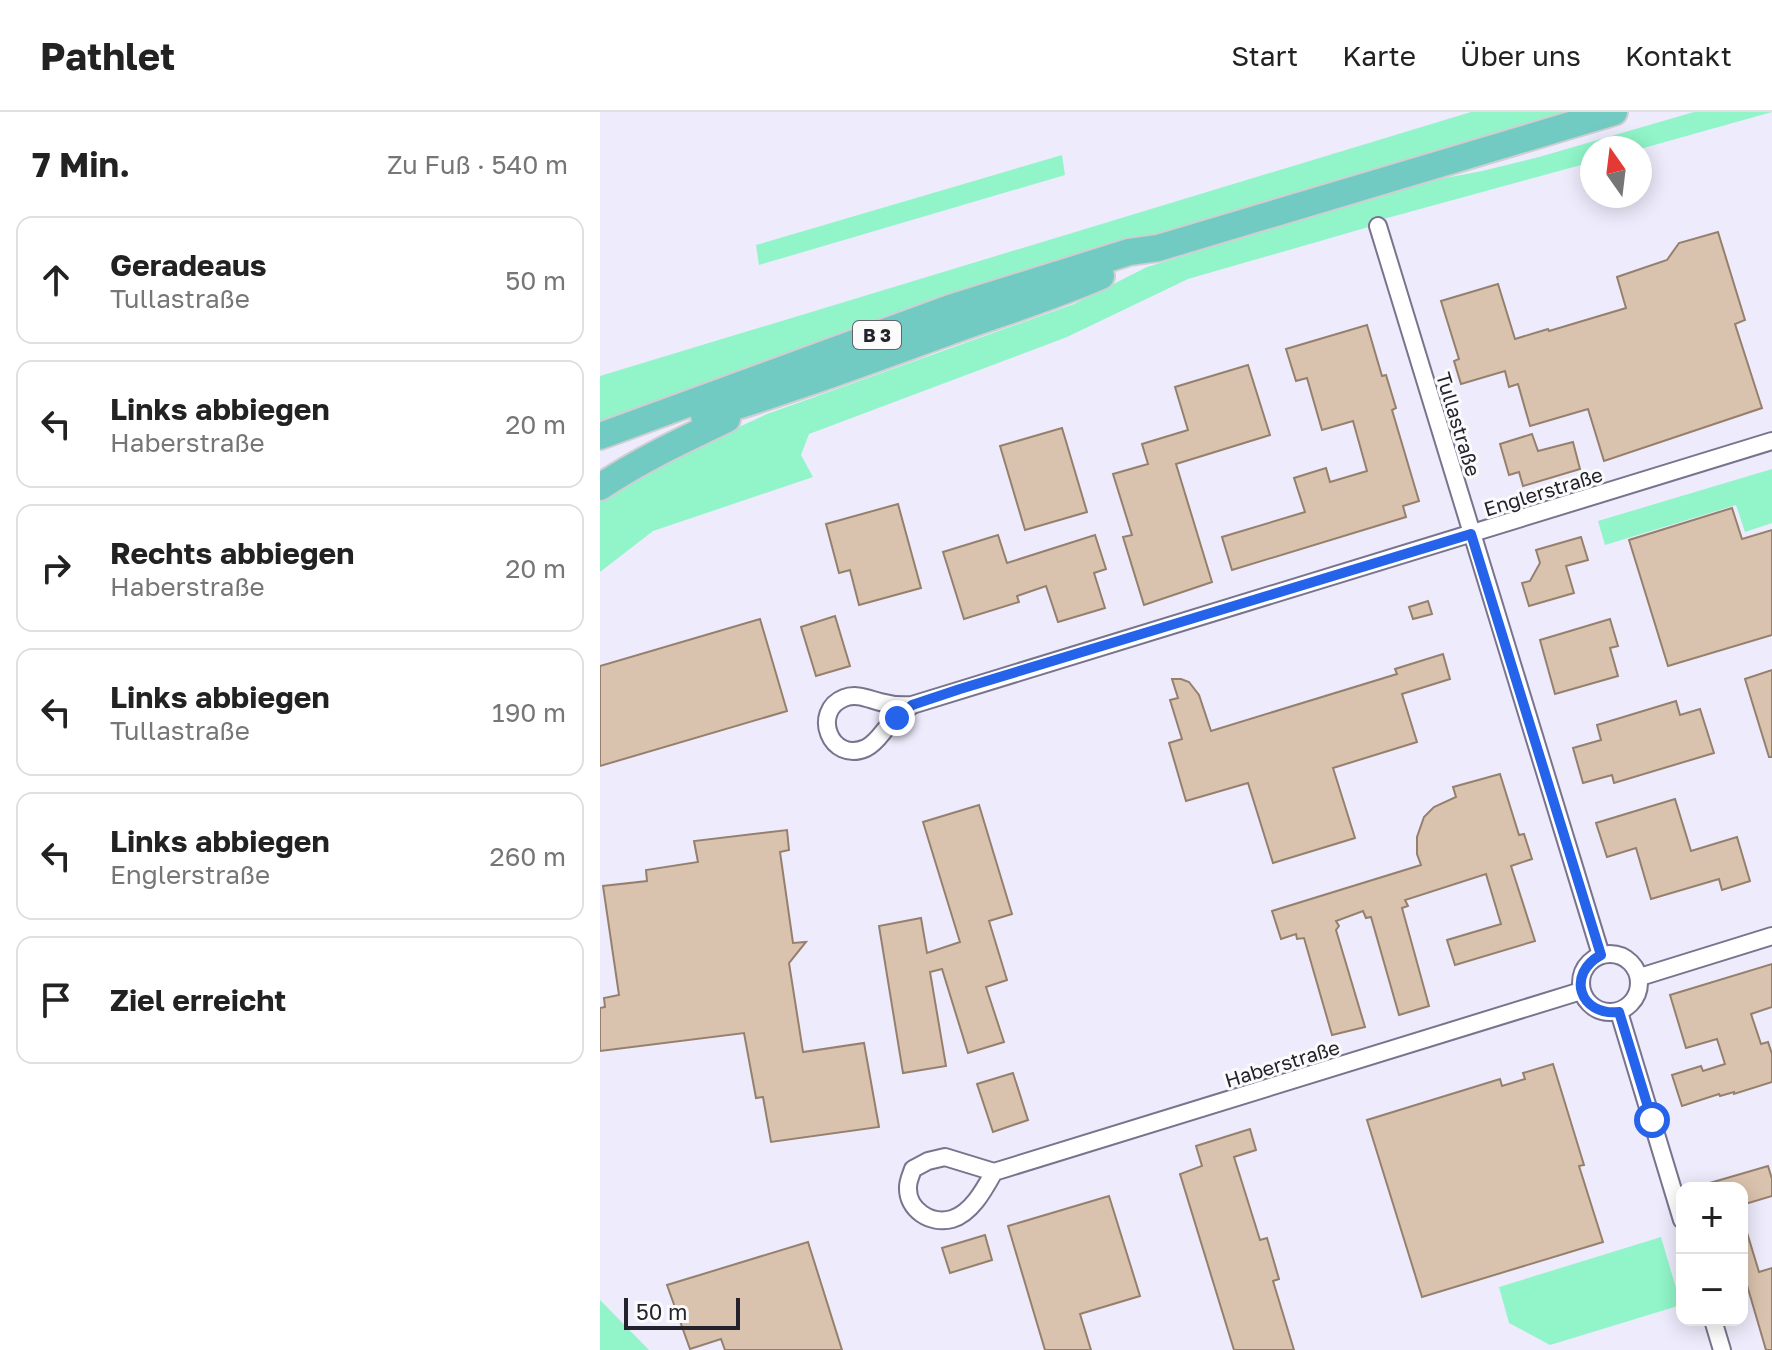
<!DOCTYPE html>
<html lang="de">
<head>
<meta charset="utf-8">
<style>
	body { margin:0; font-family:"Golos Text",sans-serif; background:#f6f6f6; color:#222 }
	.controls { position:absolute; right:24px; bottom:24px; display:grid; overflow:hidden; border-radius:16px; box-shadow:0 4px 20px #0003 }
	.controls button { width:72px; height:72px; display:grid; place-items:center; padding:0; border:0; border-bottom:2px solid #e0e0e0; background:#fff; color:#222; font:40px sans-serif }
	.compass { position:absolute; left:980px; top:24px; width:72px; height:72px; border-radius:50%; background:#fff; box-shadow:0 4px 20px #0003; rotate:346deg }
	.scale { position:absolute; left:24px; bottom:20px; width:116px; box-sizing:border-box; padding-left:8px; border:4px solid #24222c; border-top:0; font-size:22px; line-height:28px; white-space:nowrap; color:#24222c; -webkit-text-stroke:6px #fbfbfb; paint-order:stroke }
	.stop { position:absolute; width:24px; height:24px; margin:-18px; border:6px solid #2563eb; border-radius:50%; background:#fff }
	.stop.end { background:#2563eb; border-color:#fff; box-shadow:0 2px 8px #0008 }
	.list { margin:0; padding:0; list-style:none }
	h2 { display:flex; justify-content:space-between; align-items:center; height:104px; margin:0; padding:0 32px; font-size:34px }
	h2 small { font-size:26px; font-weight:400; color:#767676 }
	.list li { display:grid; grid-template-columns:52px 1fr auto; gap:24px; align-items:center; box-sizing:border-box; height:128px; margin:0 16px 16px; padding:0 16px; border:2px solid #e0e0e0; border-radius:16px }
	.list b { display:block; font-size:30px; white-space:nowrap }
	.list p { margin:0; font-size:26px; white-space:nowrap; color:#767676 }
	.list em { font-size:26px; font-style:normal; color:#767676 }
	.icon { flex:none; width:44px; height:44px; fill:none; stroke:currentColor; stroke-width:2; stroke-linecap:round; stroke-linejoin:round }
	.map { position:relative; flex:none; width:1172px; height:1238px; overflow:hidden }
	header { display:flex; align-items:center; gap:48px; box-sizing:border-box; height:112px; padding:0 40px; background:#fff; border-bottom:2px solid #e0e0e0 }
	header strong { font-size:38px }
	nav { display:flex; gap:44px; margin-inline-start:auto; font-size:28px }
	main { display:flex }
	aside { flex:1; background:#fff }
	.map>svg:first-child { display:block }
	.green { fill:#91f5c9 }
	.building { fill:#dac3ae; stroke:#95806d; stroke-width:2 }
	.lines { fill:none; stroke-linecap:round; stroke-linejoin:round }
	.minor-casing { stroke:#78748d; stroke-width:20 }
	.primary-casing { stroke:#cfced1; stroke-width:30 }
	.minor { stroke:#fff; stroke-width:16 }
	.primary { stroke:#72cbc2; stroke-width:26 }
	.route { stroke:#2563eb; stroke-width:10 }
	.labels { text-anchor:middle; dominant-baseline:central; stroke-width:6; stroke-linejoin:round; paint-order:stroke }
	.shield { fill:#fbfbfb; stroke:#64636a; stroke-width:2 }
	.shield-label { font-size:18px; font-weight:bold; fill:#24222c }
	.street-label { font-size:20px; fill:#24222c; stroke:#fbfbfb }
</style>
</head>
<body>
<header>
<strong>Pathlet</strong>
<nav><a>Start</a><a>Karte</a><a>Über uns</a><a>Kontakt</a></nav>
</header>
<main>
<aside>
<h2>7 Min.<small>Zu Fuß · 540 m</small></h2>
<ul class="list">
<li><svg class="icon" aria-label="ahead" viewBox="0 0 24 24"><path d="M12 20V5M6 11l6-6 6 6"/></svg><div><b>Geradeaus</b><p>Tullastraße</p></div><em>50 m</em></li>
<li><svg class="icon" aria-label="left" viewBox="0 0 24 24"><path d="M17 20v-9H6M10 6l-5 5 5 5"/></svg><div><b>Links abbiegen</b><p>Haberstraße</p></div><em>20 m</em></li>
<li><svg class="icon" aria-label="right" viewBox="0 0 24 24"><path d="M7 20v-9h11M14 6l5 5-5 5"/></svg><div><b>Rechts abbiegen</b><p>Haberstraße</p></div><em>20 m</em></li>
<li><svg class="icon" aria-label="left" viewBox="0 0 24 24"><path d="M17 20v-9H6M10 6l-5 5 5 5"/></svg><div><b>Links abbiegen</b><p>Tullastraße</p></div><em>190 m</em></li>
<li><svg class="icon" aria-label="left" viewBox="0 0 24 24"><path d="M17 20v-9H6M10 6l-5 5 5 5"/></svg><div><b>Links abbiegen</b><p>Englerstraße</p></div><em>260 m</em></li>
<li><svg class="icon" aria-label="arrive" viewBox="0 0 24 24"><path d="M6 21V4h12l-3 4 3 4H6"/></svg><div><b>Ziel erreicht</b></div></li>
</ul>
</aside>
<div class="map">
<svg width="1172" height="1238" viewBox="0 0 1172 1238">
	<rect width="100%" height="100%" fill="#eeebfc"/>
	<!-- green -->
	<g class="green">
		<path d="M 871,0 L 974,0 L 0,314 L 0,264 Z"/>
		<path d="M 1094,0 L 1172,0 L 1040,37 L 992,36 L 992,50 L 780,108 L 772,114 L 588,167 L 467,225 L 209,322 L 201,343 L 213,365 L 53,419 L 0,460 L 0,390 L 71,346 L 167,302 L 474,192 L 547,155 L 824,70 L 882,59 L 939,45 Z"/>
		<path d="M 462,43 L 465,63 L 159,153 L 156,133 Z"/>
		<path d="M 1172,357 L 1172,411 L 1145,420 L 1136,393 L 1005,433 L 998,409 Z"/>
		<path d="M 1061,1125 L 1081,1193 L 950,1233 L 909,1211 L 899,1175 Z"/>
		<path d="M 0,1188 L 49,1238 L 0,1238 Z"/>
	</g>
	<!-- building -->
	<g class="building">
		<path d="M 1118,120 L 1145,208 L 1135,212 L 1162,296 L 1004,349 L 988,297 L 930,314 L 918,272 L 909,275 L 905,259 L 861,272 L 854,249 L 859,247 L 841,189 L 898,172 L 915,227 L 948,217 L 949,219 L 1026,196 L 1017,165 L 1067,148 L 1079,131 Z"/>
		<path d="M 767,213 L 782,264 L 786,263 L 796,296 L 792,298 L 819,389 L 803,394 L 806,405 L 632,458 L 622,425 L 705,400 L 694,366 L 726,356 L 730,370 L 767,359 L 753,309 L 722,318 L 707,266 L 696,269 L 686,237 Z"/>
		<path d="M 648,253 L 670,323 L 576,352 L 612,470 L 544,493 L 523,425 L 532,423 L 513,362 L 548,352 L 542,332 L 588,318 L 575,275 Z"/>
		<path d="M 462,316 L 487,400 L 425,418 L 400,334 Z"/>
		<path d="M 932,322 L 938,339 L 973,330 L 980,357 L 923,374 L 919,360 L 909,363 L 900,332 Z"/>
		<path d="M 298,392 L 321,476 L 259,493 L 250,458 L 239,461 L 226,412 Z"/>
		<path d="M 1132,396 L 1142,427 L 1172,418 L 1172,523 L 1068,554 L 1029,428 Z"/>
		<path d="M 398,423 L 407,451 L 495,423 L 506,457 L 494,461 L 505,496 L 458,510 L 446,474 L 417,484 L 419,490 L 364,507 L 343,440 Z"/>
		<path d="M 981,425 L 988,448 L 966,454 L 974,481 L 929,494 L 922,471 L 930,469 L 940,451 L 936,438 Z"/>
		<path d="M 828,489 L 832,502 L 813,507 L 809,495 Z"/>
		<path d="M 235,504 L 250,554 L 216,564 L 201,515 Z"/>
		<path d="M 160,507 L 187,599 L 0,654 L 0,554 Z"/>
		<path d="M 1010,507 L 1018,534 L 1010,536 L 1018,564 L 955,582 L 940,528 Z"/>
		<path d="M 843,542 L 850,567 L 802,582 L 817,630 L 733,656 L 755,726 L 673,751 L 648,671 L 586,689 L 569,631 L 582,627 L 570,588 L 578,586 L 572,567 L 581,567 L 589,570 L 599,583 L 611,619 L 797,562 L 795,557 Z"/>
		<path d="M 1172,558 L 1172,645 L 1169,645 L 1145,567 Z"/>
		<path d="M 1076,589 L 1080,603 L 1100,597 L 1114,641 L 1014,671 L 1012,663 L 983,671 L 973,636 L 1001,628 L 997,613 Z"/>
		<path d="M 900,662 L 919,723 L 924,722 L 932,747 L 911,754 L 935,829 L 855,853 L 847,828 L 901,812 L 886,762 L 805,788 L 808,794 L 802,796 L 829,894 L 799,903 L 771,805 L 766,806 L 763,799 L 736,809 L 739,814 L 736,818 L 765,915 L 732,923 L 704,826 L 697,827 L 696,822 L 681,827 L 672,799 L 821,753 L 817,742 L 817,725 L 824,705 L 834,695 L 856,685 L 853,675 Z"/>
		<path d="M 1075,687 L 1091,739 L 1137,725 L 1150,769 L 1122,778 L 1119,767 L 1051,787 L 1036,736 L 1007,745 L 996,711 Z"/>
		<path d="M 379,693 L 412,802 L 389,809 L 407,868 L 386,875 L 404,930 L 368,941 L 342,857 L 330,860 L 346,954 L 303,961 L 279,814 L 321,806 L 327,841 L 360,830 L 323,710 Z"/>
		<path d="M 187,718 L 189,738 L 180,740 L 193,831 L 206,830 L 189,851 L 203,940 L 264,931 L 279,1015 L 171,1030 L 163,985 L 156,986 L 144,921 L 0,939 L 0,896 L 5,895 L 4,886 L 19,883 L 3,774 L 47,769 L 46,758 L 98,750 L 94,729 Z"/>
		<path d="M 1172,852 L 1172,895 L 1151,902 L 1161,932 L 1168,930 L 1172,942 L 1172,970 L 1134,982 L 1134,980 L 1120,984 L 1119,982 L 1082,994 L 1072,963 L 1101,954 L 1103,959 L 1125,952 L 1117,927 L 1086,936 L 1070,883 Z"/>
		<path d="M 953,952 L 984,1053 L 979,1054 L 1003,1130 L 822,1185 L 767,1008 L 900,967 L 902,974 L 925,967 L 923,961 Z"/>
		<path d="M 413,961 L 428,1008 L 393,1020 L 377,972 Z"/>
		<path d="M 650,1017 L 656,1038 L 634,1045 L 660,1128 L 667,1126 L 679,1167 L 673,1169 L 694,1238 L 634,1238 L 580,1062 L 602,1054 L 596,1034 Z"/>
		<path d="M 1168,1054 L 1172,1067 L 1172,1084 L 1142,1093 L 1142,1076 L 1104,1076 L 1103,1073 Z"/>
		<path d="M 509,1084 L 540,1184 L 480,1202 L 491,1238 L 445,1238 L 408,1114 Z"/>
		<path d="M 1145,1114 L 1159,1160 L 1172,1156 L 1172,1238 L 1166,1238 L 1142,1156 L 1142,1115 Z"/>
		<path d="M 385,1123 L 392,1148 L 350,1161 L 342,1136 Z"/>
		<path d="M 208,1130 L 242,1238 L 125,1238 L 121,1227 L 90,1237 L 67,1173 Z"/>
	</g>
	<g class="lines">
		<!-- minor casing -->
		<g class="minor-casing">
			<g id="minor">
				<path d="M 778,114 L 1001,843"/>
				<path d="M 312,593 C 304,600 296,607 288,614 C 281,622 276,631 266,636 C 230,652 211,599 244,586 C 257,581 268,587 280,590 C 291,593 301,594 312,593 L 1172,329"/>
				<circle cx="1010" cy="871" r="29"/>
				<path d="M 1040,865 L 1172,824"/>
				<path d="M 1019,900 L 1082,1108"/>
				<path d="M 394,1060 C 385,1076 372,1101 352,1107 C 331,1113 307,1098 308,1075 C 308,1069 311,1063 313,1057 L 328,1049 L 345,1045 L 394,1060 L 981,879"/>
				<path d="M 1113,1208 L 1122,1238"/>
			</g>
		</g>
		<!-- primary casing -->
		<g class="primary-casing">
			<g id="primary">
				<path d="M 104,304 C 186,280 266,250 346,221 C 398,202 450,186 501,164"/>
				<path d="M 0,324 L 350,196 L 529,140 L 558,136 L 1014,0"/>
				<path d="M 0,375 C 40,348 83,328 127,307"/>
			</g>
		</g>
		<!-- minor -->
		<use href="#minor" class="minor"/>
		<!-- primary -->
		<use href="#primary" class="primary"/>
	</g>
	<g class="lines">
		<!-- route -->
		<path class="route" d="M 297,606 L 312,593 L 360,577 L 871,422 L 1001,843 C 966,862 979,904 1019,900 L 1052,1008"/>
	</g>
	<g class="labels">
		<!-- shield labels -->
		<rect class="shield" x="253" y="209" width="48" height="28" rx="6"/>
		<g class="shield-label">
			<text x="277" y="223">B 3</text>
		</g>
		<!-- street labels -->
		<g class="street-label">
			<text transform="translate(859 312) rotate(73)">Tullastraße</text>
			<text transform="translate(943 379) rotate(-17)">Englerstraße</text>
			<text transform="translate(682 951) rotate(-17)">Haberstraße</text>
		</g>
	</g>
</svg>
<div class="controls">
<button>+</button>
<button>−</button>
</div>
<svg class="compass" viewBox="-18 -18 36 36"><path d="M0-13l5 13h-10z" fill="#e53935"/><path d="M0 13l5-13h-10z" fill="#767676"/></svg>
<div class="scale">50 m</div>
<div class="stop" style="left:1052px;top:1008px"></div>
<div class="stop end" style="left:297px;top:606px"></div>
</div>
</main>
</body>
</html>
